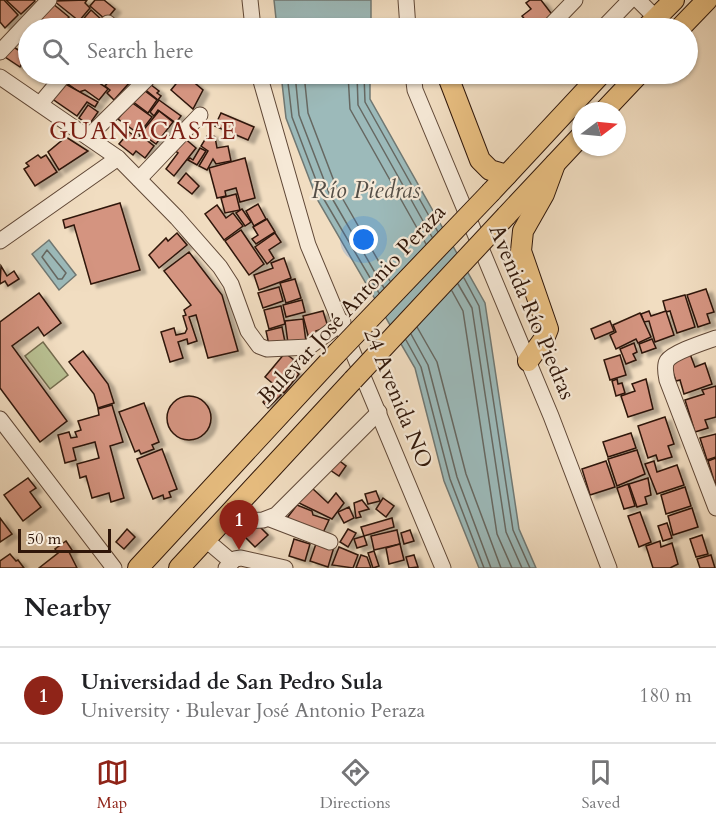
<!DOCTYPE html>
<html lang="en">
<head>
<meta charset="utf-8">
<style>
	body { margin:0; font-family:Cardo,serif; background:#f2f2f2; color:#202124 }
	.compass { position:absolute; left:572px; top:102px; width:54px; height:54px; border-radius:50%; background:#fff; box-shadow:0 2px 4px #0004; rotate:74deg }
	.scale { position:absolute; left:18px; bottom:15px; width:93px; box-sizing:border-box; padding-left:6px; border:3px solid #2f1609; border-top:0; font-size:16px; line-height:21px; white-space:nowrap; color:#2f1609; -webkit-text-stroke:4px #f6e9d7; paint-order:stroke }
	.you { position:absolute; left:364px; top:240px; width:21px; height:21px; margin:-15px; border:4px solid #fff; border-radius:50%; background:#1a73e8; box-shadow:0 0 0 9px #1a73e833 }
	.badge { display:grid; place-items:center; width:39px; height:39px; border-radius:50%; background:#8f2418; color:#fff; font-size:20px; font-weight:700 }
	.pin { position:absolute; translate:-50% -50px; filter:drop-shadow(0 2px 3px #0008) }
	.pin::after { content:''; position:absolute; top:32px; width:21px; height:18px; background:inherit; clip-path:polygon(0 0,100% 0,50% 100%) }
	.list { margin:0; padding:0; list-style:none }
	h2 { display:flex; justify-content:space-between; align-items:center; height:78px; margin:0; padding:0 24px; font-size:26px }
	h2 small { font-size:20px; font-weight:400; color:#757577 }
	.list li { display:grid; grid-template-columns:39px 1fr auto; gap:18px; align-items:center; box-sizing:border-box; height:96px; padding:0 24px; border-top:2px solid #e0e0e0 }
	.list b { display:block; font-size:22px; white-space:nowrap }
	.list p { margin:0; font-size:20px; white-space:nowrap; color:#757577 }
	.list em { font-size:20px; font-style:normal; color:#757577 }
	.icon { flex:none; width:33px; height:33px; fill:none; stroke:currentColor; stroke-width:2; stroke-linecap:round; stroke-linejoin:round }
	.map { position:relative; flex:none; width:716px; height:568px; overflow:hidden }
	.search { position:absolute; background:#fff; box-shadow:0 2px 4px #0004; left:18px; right:18px; top:18px; height:66px; display:flex; align-items:center; gap:15px; box-sizing:border-box; padding:0 21px; border-radius:33px; color:#757577; font-size:22px }
	.sheet { height:174px; background:#fff }
	nav { display:flex; justify-content:space-around; align-items:center; box-sizing:border-box; height:84px; border-top:2px solid #e0e0e0; background:#fff; font-size:16px; color:#757577 }
	nav a { display:grid; justify-items:center; gap:3px }
	nav .on { color:#8f2418 }
	.map>svg:first-child { display:block }
	.green { fill:#b9c193; stroke:#746c4e; stroke-width:1.5 }
	.water { fill:#9cbaba; stroke:#707873; stroke-width:1.5 }
	.lines { fill:none; stroke-linecap:round; stroke-linejoin:round }
	.shore { stroke:#666862; stroke-width:1.5 }
	.building { fill:#d49480; stroke:#2f1609; stroke-width:1.5; filter:url(#shadow) }
	.minor-casing { stroke:#604837; stroke-width:17 }
	.major-casing { stroke:#2f1609; stroke-width:22 }
	.minor { stroke:#f6e9d7; stroke-width:15 }
	.major { stroke:#e8be80; stroke-width:20 }
	.major-bridge-casing { stroke:#2f1609; stroke-width:22; stroke-linecap:butt }
	.major-bridge { stroke:#e8be80; stroke-width:20 }
	.labels { text-anchor:middle; dominant-baseline:central; stroke-width:4.5; stroke-linejoin:round; paint-order:stroke }
	.street-label { font-size:22px; fill:#2f1609; stroke:#f6e9d7 }
	.neighbourhood-label { font-size:24px; letter-spacing:1.5px; fill:#7a1f14; stroke:#f6e9d7 }
	.water-label { font-size:24px; font-style:italic; fill:#554f47; stroke:#f6e9d7 }
</style>
</head>
<body>
<div class="map">
<svg width="716" height="568" viewBox="0 0 716 568">
	<defs>
		<filter id="shadow"><feDropShadow dx="6" dy="3.5" stdDeviation="1.5" flood-color="#0004"/></filter>
	</defs>
	<rect width="100%" height="100%" fill="#f1ddc1"/>
	<filter id="stains"><feTurbulence type="fractalNoise" baseFrequency=".00333" numOctaves="4"/><feColorMatrix values="0 0 0 0 .2 0 0 0 0 .09 0 0 0 0 .02 0 0 0 .5 -.17"/></filter>
	<radialGradient id="worn" r=".72"><stop offset=".6" stop-color="#630" stop-opacity="0"/><stop offset="1" stop-color="#630" stop-opacity=".3"/></radialGradient>
	<!-- green -->
	<path class="green" d="M 43,342 L 68,375 L 50,389 L 25,356 Z"/>
	<!-- water -->
	<g class="water">
		<path d="M 274,0 L 371,0 L 371,28 L 277,28 Z"/>
		<path d="M 281,74 L 370,74 L 370,99 L 485,303 L 519,529 L 536,568 L 479,568 L 444,481 L 415,368 L 317,199 L 286,118 Z"/>
		<path d="M 49,240 L 76,275 L 59,290 L 32,254 Z"/>
	</g>
	<g class="lines">
		<!-- shore -->
		<g class="shore">
			<path d="M 287,74 L 292,117 L 322,196 L 379,293"/>
			<path d="M 295,74 L 299,115 L 329,193 L 384,288"/>
			<path d="M 304,74 L 308,113 L 337,189 L 390,281"/>
			<path d="M 348,74 L 350,109 L 426,244"/>
			<path d="M 357,74 L 358,105 L 432,237"/>
			<path d="M 364,74 L 365,102 L 438,232"/>
			<path d="M 47,250 L 66,273 L 62,279 L 58,279 L 42,257 Z"/>
			<path d="M 464,278 L 479,306 L 513,530 L 530,568"/>
			<path d="M 458,284 L 472,308 L 506,532 L 522,568"/>
			<path d="M 452,291 L 463,311 L 497,534 L 512,568"/>
			<path d="M 417,327 L 437,362 L 466,474 L 501,568"/>
			<path d="M 411,334 L 428,365 L 457,477 L 491,568"/>
			<path d="M 406,340 L 421,367 L 450,479 L 484,568"/>
		</g>
	</g>
	<!-- building -->
	<g class="building">
		<path d="M 0,0 L 4,0 L 18,15 L 5,28 L 0,22 Z"/>
		<path d="M 6,0 L 34,0 L 35,1 L 21,14 Z"/>
		<path d="M 87,0 L 85,3 L 90,8 L 79,21 L 54,1 Z"/>
		<path d="M 95,0 L 104,0 L 115,9 L 106,20 L 90,6 Z"/>
		<path d="M 530,0 L 541,0 L 554,17 L 538,28 L 532,28 L 522,16 L 531,9 L 526,3 Z"/>
		<path d="M 52,3 L 69,17 L 59,28 L 53,28 L 40,17 Z"/>
		<path d="M 91,10 L 103,21 L 97,28 L 86,28 L 80,23 Z"/>
		<path d="M 24,31 L 28,34 L 28,51 L 16,42 Z"/>
		<path d="M 12,46 L 28,56 L 28,67 L 22,63 L 20,67 L 5,57 Z"/>
		<path d="M 69,74 L 86,74 L 108,89 L 99,100 L 85,90 L 79,92 L 64,81 Z"/>
		<path d="M 115,74 L 122,80 L 125,77 L 130,82 L 114,100 L 107,93 L 110,90 L 105,86 Z"/>
		<path d="M 184,74 L 203,90 L 193,109 L 171,90 Z"/>
		<path d="M 146,81 L 159,91 L 157,93 L 161,96 L 158,100 L 142,87 Z"/>
		<path d="M 62,82 L 98,102 L 95,107 L 87,102 L 77,116 L 51,98 Z"/>
		<path d="M 141,88 L 157,100 L 148,113 L 132,101 Z"/>
		<path d="M 159,100 L 181,116 L 176,123 L 158,110 L 154,116 L 150,112 Z"/>
		<path d="M 131,102 L 152,117 L 139,134 L 118,119 Z"/>
		<path d="M 88,105 L 98,112 L 89,125 L 79,118 Z"/>
		<path d="M 159,111 L 173,122 L 156,144 L 141,133 Z"/>
		<path d="M 221,113 L 254,127 L 248,140 L 215,126 Z"/>
		<path d="M 129,132 L 138,139 L 140,135 L 154,146 L 145,158 L 136,151 L 133,155 L 119,144 Z"/>
		<path d="M 209,133 L 215,137 L 217,148 L 228,146 L 231,161 L 216,164 L 213,159 L 207,170 L 199,166 L 208,151 L 201,146 Z"/>
		<path d="M 66,137 L 88,151 L 59,170 L 48,152 Z"/>
		<path d="M 183,137 L 196,148 L 174,176 L 166,169 L 178,153 L 173,149 Z"/>
		<path d="M 200,148 L 206,151 L 197,165 L 188,160 L 190,158 L 193,160 Z"/>
		<path d="M 38,155 L 41,158 L 46,155 L 57,172 L 35,186 L 24,169 L 29,166 L 26,163 Z"/>
		<path d="M 245,158 L 255,198 L 240,202 L 236,188 L 225,191 L 226,196 L 217,198 L 209,168 Z"/>
		<path d="M 186,173 L 199,186 L 192,194 L 178,183 Z"/>
		<path d="M 236,194 L 240,210 L 225,213 L 221,198 Z"/>
		<path d="M 120,203 L 140,270 L 91,284 L 74,225 L 65,228 L 63,220 Z"/>
		<path d="M 258,204 L 266,219 L 254,226 L 246,211 Z"/>
		<path d="M 217,205 L 226,218 L 233,213 L 243,226 L 224,240 L 205,214 Z"/>
		<path d="M 242,209 L 251,222 L 245,226 L 236,213 Z"/>
		<path d="M 267,219 L 275,232 L 256,244 L 252,239 L 258,235 L 253,227 Z"/>
		<path d="M 241,230 L 264,264 L 249,275 L 225,241 Z"/>
		<path d="M 177,233 L 187,245 L 159,268 L 149,255 L 166,238 L 168,241 Z"/>
		<path d="M 275,233 L 281,242 L 269,250 L 274,258 L 267,264 L 255,247 Z"/>
		<path d="M 189,252 L 222,295 L 238,351 L 208,358 L 196,315 L 189,317 L 197,341 L 188,344 L 187,339 L 178,342 L 183,358 L 170,362 L 161,332 L 174,328 L 176,335 L 185,333 L 187,329 L 183,316 L 186,315 L 184,310 L 191,305 L 164,271 Z"/>
		<path d="M 284,258 L 291,278 L 259,290 L 254,275 L 273,268 L 271,263 Z"/>
		<path d="M 1,266 L 7,276 L 14,271 L 19,279 L 8,286 L 5,281 L 0,284 Z"/>
		<path d="M 295,279 L 301,298 L 286,303 L 280,283 Z"/>
		<path d="M 279,287 L 283,301 L 263,308 L 258,293 Z"/>
		<path d="M 706,289 L 714,312 L 707,314 L 710,323 L 698,327 L 687,295 Z"/>
		<path d="M 39,293 L 61,323 L 44,336 L 38,327 L 12,346 L 67,421 L 40,442 L 0,388 L 0,322 Z"/>
		<path d="M 685,295 L 695,327 L 677,333 L 670,311 L 666,312 L 663,301 Z"/>
		<path d="M 302,300 L 305,312 L 286,317 L 283,305 Z"/>
		<path d="M 281,306 L 285,324 L 269,329 L 264,310 Z"/>
		<path d="M 323,311 L 328,327 L 316,331 L 318,337 L 309,339 L 303,316 Z"/>
		<path d="M 649,311 L 651,316 L 666,311 L 674,335 L 655,342 L 649,321 L 644,322 L 641,314 Z"/>
		<path d="M 640,313 L 651,337 L 638,343 L 636,339 L 616,349 L 610,335 L 616,332 L 613,325 Z"/>
		<path d="M 303,319 L 306,342 L 288,343 L 285,321 Z"/>
		<path d="M 610,321 L 614,331 L 595,339 L 591,329 Z"/>
		<path d="M 282,327 L 285,342 L 269,345 L 266,331 Z"/>
		<path d="M 652,339 L 656,348 L 642,353 L 639,344 Z"/>
		<path d="M 634,343 L 637,352 L 633,354 L 636,360 L 626,364 L 620,349 Z"/>
		<path d="M 83,351 L 108,384 L 114,403 L 98,408 L 94,394 L 69,362 Z"/>
		<path d="M 285,353 L 294,360 L 289,366 L 299,374 L 284,393 L 265,377 Z"/>
		<path d="M 690,354 L 695,367 L 705,363 L 712,384 L 684,394 L 680,380 L 676,381 L 669,361 Z"/>
		<path d="M 620,355 L 626,375 L 610,380 L 604,360 Z"/>
		<path d="M 617,379 L 618,384 L 622,383 L 625,393 L 616,396 L 612,381 Z"/>
		<path d="M 646,379 L 653,409 L 628,417 L 621,396 L 635,391 L 632,384 Z"/>
		<path d="M 716,386 L 716,417 L 705,420 L 708,428 L 695,432 L 685,400 L 704,394 L 702,390 Z"/>
		<path d="M 276,389 L 281,395 L 268,408 L 263,402 Z"/>
		<circle cx="189" cy="418" r="22"/>
		<path d="M 144,403 L 159,442 L 152,445 L 154,449 L 141,454 L 139,450 L 135,452 L 119,412 Z"/>
		<path d="M 112,405 L 123,442 L 110,446 L 124,498 L 111,502 L 109,493 L 92,498 L 86,476 L 80,478 L 77,464 L 99,458 L 95,442 L 73,448 L 76,460 L 65,463 L 58,435 L 69,432 L 71,438 L 77,437 L 75,432 L 81,430 L 78,421 L 99,415 L 98,409 Z"/>
		<path d="M 665,417 L 674,444 L 668,446 L 672,457 L 658,461 L 656,455 L 648,458 L 638,426 Z"/>
		<path d="M 631,433 L 636,448 L 608,457 L 603,442 Z"/>
		<path d="M 716,434 L 716,457 L 707,460 L 700,438 Z"/>
		<path d="M 162,449 L 177,489 L 169,492 L 171,497 L 164,499 L 163,495 L 153,499 L 137,459 Z"/>
		<path d="M 637,450 L 645,474 L 617,486 L 608,459 Z"/>
		<path d="M 716,458 L 716,484 L 715,484 L 708,461 Z"/>
		<path d="M 337,459 L 346,466 L 339,476 L 330,470 Z"/>
		<path d="M 606,461 L 615,487 L 590,495 L 582,469 Z"/>
		<path d="M 654,461 L 657,472 L 677,465 L 684,485 L 657,494 L 645,464 Z"/>
		<path d="M 28,478 L 36,488 L 30,492 L 41,507 L 23,521 L 4,495 Z"/>
		<path d="M 648,478 L 651,495 L 645,497 L 647,504 L 637,507 L 629,484 Z"/>
		<path d="M 628,484 L 635,506 L 624,509 L 617,488 Z"/>
		<path d="M 685,487 L 691,506 L 666,514 L 661,495 Z"/>
		<path d="M 312,488 L 328,503 L 336,493 L 344,503 L 332,519 L 297,502 Z"/>
		<path d="M 376,491 L 380,501 L 368,504 L 365,494 Z"/>
		<path d="M 383,498 L 394,506 L 386,517 L 376,509 Z"/>
		<path d="M 362,500 L 369,509 L 359,512 L 361,517 L 356,518 L 354,503 Z"/>
		<path d="M 297,505 L 312,511 L 313,515 L 329,520 L 321,537 L 287,518 Z"/>
		<path d="M 349,507 L 354,518 L 344,523 L 338,512 Z"/>
		<path d="M 692,508 L 698,527 L 673,535 L 668,516 Z"/>
		<path d="M 640,512 L 651,542 L 639,547 L 628,516 Z"/>
		<path d="M 0,518 L 12,534 L 0,542 Z"/>
		<path d="M 392,518 L 394,527 L 364,536 L 361,527 Z"/>
		<path d="M 667,523 L 672,538 L 663,541 L 658,526 Z"/>
		<path d="M 257,524 L 268,535 L 255,547 L 240,532 L 247,525 Z"/>
		<path d="M 127,529 L 135,537 L 124,549 L 116,542 Z"/>
		<path d="M 348,529 L 356,533 L 348,547 L 340,542 Z"/>
		<path d="M 397,530 L 400,544 L 374,550 L 371,536 Z"/>
		<path d="M 410,530 L 414,541 L 404,544 L 401,533 Z"/>
		<path d="M 702,535 L 708,554 L 696,557 L 690,539 Z"/>
		<path d="M 364,536 L 367,545 L 357,548 L 354,539 Z"/>
		<path d="M 294,539 L 310,544 L 305,561 L 289,556 Z"/>
		<path d="M 66,541 L 72,550 L 69,552 L 77,568 L 39,568 L 58,553 L 55,549 Z"/>
		<path d="M 317,541 L 334,547 L 328,567 L 310,561 Z"/>
		<path d="M 660,541 L 661,547 L 672,543 L 678,564 L 670,568 L 653,568 L 646,546 Z"/>
		<path d="M 400,544 L 404,560 L 389,564 L 386,548 Z"/>
		<path d="M 339,547 L 358,555 L 353,568 L 332,565 Z"/>
		<path d="M 374,551 L 379,566 L 373,568 L 368,553 Z"/>
		<path d="M 10,554 L 16,561 L 18,560 L 24,568 L 0,568 L 0,561 Z"/>
		<path d="M 361,555 L 367,557 L 371,568 L 356,568 Z"/>
		<path d="M 414,555 L 418,567 L 409,568 L 406,557 Z"/>
		<path d="M 711,555 L 715,568 L 700,568 L 697,559 Z"/>
	</g>
	<g class="lines">
		<!-- minor casing -->
		<g class="minor-casing">
			<g id="minor">
				<path d="M 250,0 L 253,28"/>
				<path d="M 406,0 L 408,28"/>
				<path d="M 638,0 L 657,19"/>
				<path d="M 103,28 L 108,23"/>
				<path d="M 548,28 L 575,0"/>
				<path d="M 603,28 L 630,0"/>
				<path d="M 0,52 L 49,0"/>
				<path d="M 259,74 L 308,245 L 443,568"/>
				<path d="M 413,74 L 415,90 L 551,416 L 609,568"/>
				<path d="M 0,77 L 118,158 L 177,218 L 220,267 L 231,284 L 248,331 L 259,346 L 267,349 L 309,347 L 343,322"/>
				<path d="M 40,104 L 65,74"/>
				<path d="M 88,137 L 152,74"/>
				<path d="M 139,179 L 200,115"/>
				<path d="M 0,241 L 118,158"/>
				<path d="M 716,338 C 705,342 673,352 667,361 C 664,366 666,375 667,380 L 716,508"/>
				<path d="M 0,419 L 114,568"/>
				<path d="M 270,519 L 330,542"/>
				<path d="M 222,522 L 263,520 L 276,515 L 379,412"/>
				<path d="M 206,540 L 232,562"/>
				<path d="M 226,568 L 235,559 L 241,558 L 285,568"/>
			</g>
		</g>
		<!-- major casing -->
		<g class="major-casing">
			<g id="major">
				<path d="M 646,28 L 674,0"/>
				<path d="M 680,28 L 707,0"/>
				<path d="M 447,74 L 480,160 L 490,170 L 507,175"/>
				<path d="M 604,111 L 639,74"/>
				<path d="M 491,192 L 601,74"/>
				<path d="M 506,216 L 581,136"/>
				<path d="M 528,361 L 544,339 L 548,329 L 521,251 L 523,231 L 544,194 L 555,164"/>
				<path d="M 138,568 L 337,353"/>
				<path d="M 179,568 L 353,380"/>
			</g>
		</g>
		<!-- minor -->
		<use href="#minor" class="minor"/>
		<!-- major -->
		<use href="#major" class="major"/>
		<!-- major-bridge casing -->
		<g class="major-bridge-casing">
			<g id="major-bridge">
				<path d="M 337,353 L 491,192"/>
				<path d="M 353,380 L 506,216"/>
			</g>
		</g>
		<!-- major-bridge -->
		<use href="#major-bridge" class="major-bridge"/>
	</g>
	<g class="labels">
		<!-- street labels -->
		<g class="street-label">
			<text transform="translate(352 304) rotate(-47)">Bulevar José Antonio Peraza</text>
			<text transform="translate(532 312) rotate(67)">Avenida Río Piedras</text>
			<text transform="translate(398 398) rotate(68)">24 Avenida NO</text>
		</g>
		<!-- neighbourhood labels -->
		<g class="neighbourhood-label">
			<text x="143" y="131">GUANACASTE</text>
		</g>
		<!-- water labels -->
		<g class="water-label">
			<text x="366" y="190">Río Piedras</text>
		</g>
	</g>
	<rect width="100%" height="100%" filter="url(#stains)"/>
	<rect width="100%" height="100%" fill="url(#worn)"/>
</svg>
<svg class="compass" viewBox="-18 -18 36 36"><path d="M0-13l5 13h-10z" fill="#e53935"/><path d="M0 13l5-13h-10z" fill="#757577"/></svg>
<div class="scale">50 m</div>
<div class="you"></div>
<div class="pin badge" style="left:239px;top:550px">1</div>
<div class="search"><svg class="icon" aria-label="search" viewBox="0 0 24 24"><circle cx="10" cy="10" r="6"/><path d="M15 15l6 6"/></svg>Search here</div>
</div>
<section class="sheet">
<h2>Nearby<small></small></h2>
<ul class="list">
<li><span class="badge">1</span><div><b>Universidad de San Pedro Sula</b><p>University · Bulevar José Antonio Peraza</p></div><em>180 m</em></li>
</ul>
</section>
<nav>
<a class="on"><svg class="icon" aria-label="map" viewBox="0 0 24 24"><path d="M3 6l6-2 6 2 6-2v14l-6 2-6-2-6 2zM9 4v14M15 6v14"/></svg>Map</a>
<a><svg class="icon" aria-label="directions" viewBox="0 0 24 24"><path d="M12 3l9 9-9 9-9-9zM9 14v-3h6M13 9l2 2-2 2"/></svg>Directions</a>
<a><svg class="icon" aria-label="saved" viewBox="0 0 24 24"><path d="M7 4h10v16l-5-4-5 4z"/></svg>Saved</a>
</nav>
</body>
</html>
